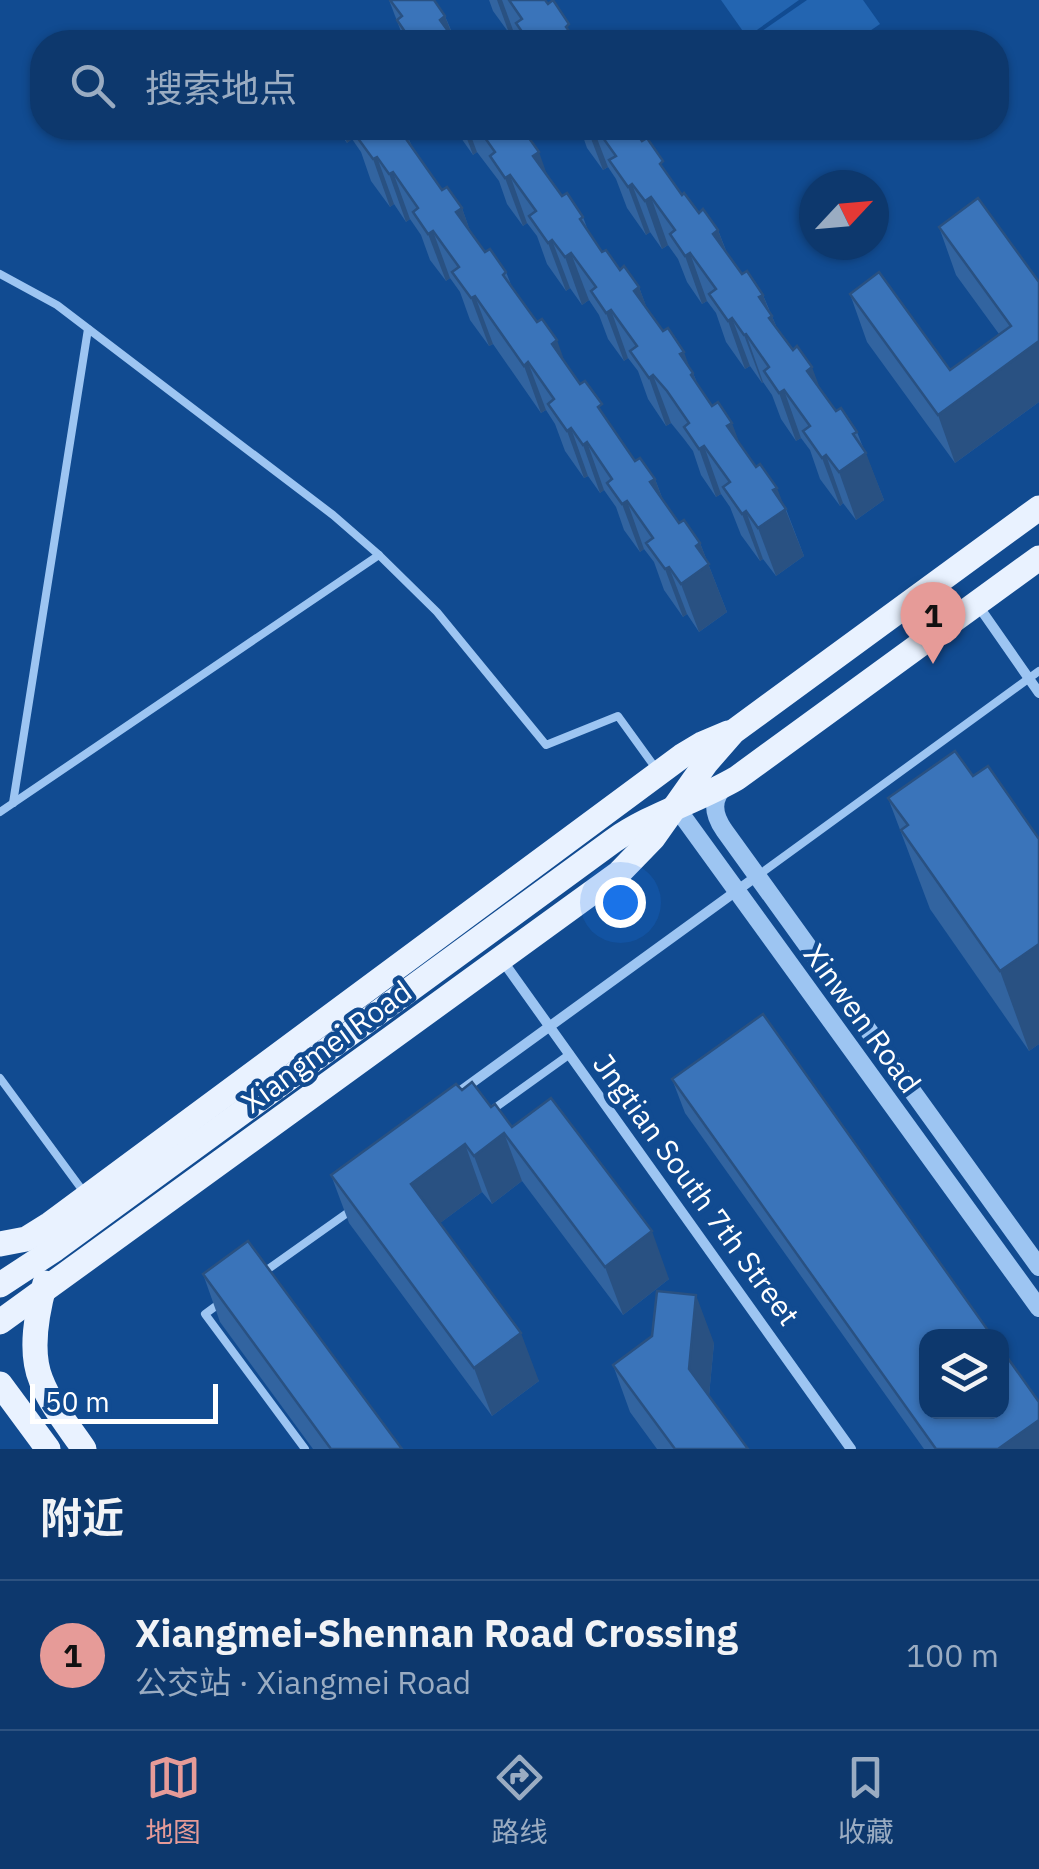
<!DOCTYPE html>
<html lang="zh">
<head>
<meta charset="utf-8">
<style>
	body { margin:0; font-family:"IBM Plex Sans","Noto Sans SC",sans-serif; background:#1b4375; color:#f1f3f6 }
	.controls { position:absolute; right:30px; bottom:30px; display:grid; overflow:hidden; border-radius:20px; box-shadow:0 2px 8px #0004 }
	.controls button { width:90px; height:90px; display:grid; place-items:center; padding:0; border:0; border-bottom:2px solid #2d5280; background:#0d386d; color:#f1f3f6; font:50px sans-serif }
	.compass { position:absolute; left:799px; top:170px; width:90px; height:90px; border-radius:50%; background:#0d386d; box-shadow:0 2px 8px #0004; rotate:64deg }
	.scale { position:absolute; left:30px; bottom:25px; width:188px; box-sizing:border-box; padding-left:10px; border:5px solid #fff; border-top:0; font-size:28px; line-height:35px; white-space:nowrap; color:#fff; -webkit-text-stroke:8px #114b91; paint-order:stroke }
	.you { position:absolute; left:620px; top:902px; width:35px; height:35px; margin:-25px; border:8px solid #fff; border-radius:50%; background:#1a73e8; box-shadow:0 0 0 15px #1a73e833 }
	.badge { display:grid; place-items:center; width:65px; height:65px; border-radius:50%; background:#e69b98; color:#111; font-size:32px; font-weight:700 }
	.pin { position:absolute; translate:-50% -82px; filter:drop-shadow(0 2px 5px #0008) }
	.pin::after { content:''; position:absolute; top:52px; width:35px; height:30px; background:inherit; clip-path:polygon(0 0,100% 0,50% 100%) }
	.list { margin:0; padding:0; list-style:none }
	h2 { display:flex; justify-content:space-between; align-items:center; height:130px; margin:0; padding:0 40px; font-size:42px }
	h2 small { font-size:32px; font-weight:400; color:#9aacc2 }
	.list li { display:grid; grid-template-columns:65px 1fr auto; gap:30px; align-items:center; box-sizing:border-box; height:150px; padding:0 40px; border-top:2px solid #2d5280 }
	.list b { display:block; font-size:38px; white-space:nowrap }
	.list p { margin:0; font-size:32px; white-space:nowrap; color:#9aacc2 }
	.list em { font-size:32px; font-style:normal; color:#9aacc2 }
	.icon { flex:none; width:55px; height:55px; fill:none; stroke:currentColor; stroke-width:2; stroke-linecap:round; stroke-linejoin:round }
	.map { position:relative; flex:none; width:1039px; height:1449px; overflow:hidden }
	.search { position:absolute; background:#0d386d; box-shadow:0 2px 8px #0004; left:30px; right:30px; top:30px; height:110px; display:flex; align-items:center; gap:25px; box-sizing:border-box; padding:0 35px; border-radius:40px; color:#9aacc2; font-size:38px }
	.sheet { height:280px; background:#0d386d }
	nav { display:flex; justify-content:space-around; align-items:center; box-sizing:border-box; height:140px; border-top:2px solid #2d5280; background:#0d386d; font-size:28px; color:#9aacc2 }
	nav a { display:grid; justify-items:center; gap:5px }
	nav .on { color:#e69b98 }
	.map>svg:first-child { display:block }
	.green { fill:#2365b1 }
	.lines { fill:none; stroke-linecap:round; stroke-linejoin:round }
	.service { stroke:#9dc5f2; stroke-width:8 }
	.minor { stroke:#9dc5f2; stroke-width:10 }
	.tertiary { stroke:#9dc5f2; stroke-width:18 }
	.primary { stroke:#e9f2ff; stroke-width:25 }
	.wall { fill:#3264a0 }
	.shaded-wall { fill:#295182 }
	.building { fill:#3a74ba; stroke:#295182; stroke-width:2.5 }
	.labels { text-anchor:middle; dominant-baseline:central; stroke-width:9; stroke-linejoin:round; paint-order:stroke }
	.street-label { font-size:30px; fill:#fff; stroke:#114b91 }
</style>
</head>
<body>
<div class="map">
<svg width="1039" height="1449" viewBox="0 0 1039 1449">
	<rect width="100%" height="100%" fill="#114b91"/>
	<!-- green -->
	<g class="green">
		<path d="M 721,0 L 799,0 L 747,37 Z"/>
		<path d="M 807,0 L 863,0 L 880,24 L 854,42 L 751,42 L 749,40 Z"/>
	</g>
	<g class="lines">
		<!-- service -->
		<g class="service">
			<path d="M 0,274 L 57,305 L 333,515 L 379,555 L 437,612 L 546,745 L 618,716 L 657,770"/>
			<path d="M 13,803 L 88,329"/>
			<path d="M 0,812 L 379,555"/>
			<path d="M 760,874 L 1039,671"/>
			<path d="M 0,1078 L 83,1191"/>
			<path d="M 492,1110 L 570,1054"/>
			<path d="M 264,1272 L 350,1211"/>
			<path d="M 220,1303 L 205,1314 L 305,1449"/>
		</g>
		<!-- minor -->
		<g class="minor">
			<path d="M 977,604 L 1039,693"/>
			<path d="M 502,960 L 851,1449"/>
			<path d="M 451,1098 L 757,876"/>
		</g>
		<!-- tertiary -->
		<g class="tertiary">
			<path d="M 726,785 C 711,799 713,814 724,830 L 1039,1267"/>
			<path d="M 676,807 L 1039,1308"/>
		</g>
		<!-- primary -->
		<g class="primary">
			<path d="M 0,1244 L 26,1239 L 50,1224 L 682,756 L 702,744 L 728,733"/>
			<path d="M 45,1283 C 37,1312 29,1351 41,1380 C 50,1404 69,1427 84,1449"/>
			<path d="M 0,1285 L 55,1249 L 613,841 C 651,814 696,802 737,778 L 1039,558"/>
			<path d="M 0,1322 L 619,873 L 653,838 L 706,763 L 733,732 L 1039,508"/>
			<path d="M 0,1384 L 48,1449"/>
		</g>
	</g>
	<!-- wall -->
	<g class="wall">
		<path d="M 389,0 L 434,0 L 445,16 L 456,42 L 405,42 Z"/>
		<path d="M 489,0 L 545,0 L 577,42 L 522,42 L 513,30 L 509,33 L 493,11 Z"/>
		<path d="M 336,128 L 404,128 L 414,151 L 442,190 L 462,208 L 470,231 L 485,252 L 506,272 L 512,287 L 635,461 L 655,479 L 663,500 L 679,523 L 700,543 L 727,612 L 699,632 L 687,614 L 683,617 L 664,590 L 654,562 L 644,549 L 640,552 L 624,530 L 616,507 L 604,490 L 600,493 L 588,476 L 584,478 L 565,451 L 555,424 L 546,410 L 541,413 L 493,344 L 489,346 L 470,320 L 460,292 L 450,278 L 446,281 L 430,260 L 421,235 L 410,219 L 406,222 L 394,204 L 390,207 L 371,181 L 361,152 L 352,139 L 347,143 Z"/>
		<path d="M 454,128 L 513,128 L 562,196 L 583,217 L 589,233 L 602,252 L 639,287 L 647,309 L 693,373 L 698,385 L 786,509 L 804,556 L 776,576 L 763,559 L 760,561 L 741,535 L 730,507 L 721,494 L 716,497 L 701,475 L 693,451 L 684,439 L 671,423 L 666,426 L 648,399 L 638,371 L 628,358 L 624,361 L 608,339 L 599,315 L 589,300 L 582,305 L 570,288 L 566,291 L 547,264 L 537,236 L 527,223 L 523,226 L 507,204 L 499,181 L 477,152 L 473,155 Z"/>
		<path d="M 580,128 L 633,128 L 682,195 L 699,213 L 718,230 L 727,253 L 742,274 L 763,295 L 777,328 L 836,411 L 857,432 L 884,500 L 856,520 L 843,503 L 840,506 L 820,479 L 810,450 L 801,438 L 796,441 L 781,419 L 772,395 L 763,382 L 762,383 L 750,366 L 745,369 L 726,342 L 716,313 L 707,301 L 702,304 L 687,282 L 678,259 L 668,245 L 662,249 L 650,232 L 646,235 L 627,208 L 616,179 L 608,167 L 603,170 L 587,148 Z"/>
		<path d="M 939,227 L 1039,282 L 1039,402 L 955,463 L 867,342 L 850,294 L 950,370 L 999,334 L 956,275 Z"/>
		<path d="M 973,776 L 1039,839 L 1039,1044 L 1029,1051 L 930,909 L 888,798 Z"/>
		<path d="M 672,1079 L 1039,1449 L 924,1449 L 685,1113 Z"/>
		<path d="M 462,1090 L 491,1107 L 669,1279 L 623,1315 L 522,1181 L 492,1204 L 482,1192 L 440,1223 L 539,1381 L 492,1416 L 349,1223 L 331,1175 Z"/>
		<path d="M 203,1274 L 402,1449 L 313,1449 L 220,1322 Z"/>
		<path d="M 714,1343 L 709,1396 L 748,1449 L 657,1449 L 630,1412 L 613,1365 Z"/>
	</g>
	<!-- shaded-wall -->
	<g class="shaded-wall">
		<path d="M 497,0 L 502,0 L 513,30 L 509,33 Z"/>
		<path d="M 445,16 L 455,42 L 440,20 Z"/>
		<path d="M 342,128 L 347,128 L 352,139 L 347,143 Z"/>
		<path d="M 463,128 L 468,128 L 477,152 L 473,155 Z"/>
		<path d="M 587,128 L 593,128 L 608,167 L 603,170 Z"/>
		<path d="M 539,152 L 556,200 L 533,156 Z"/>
		<path d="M 377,157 L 394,204 L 390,207 L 373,159 Z"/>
		<path d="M 393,172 L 410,219 L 406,222 L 389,174 Z"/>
		<path d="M 510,175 L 527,223 L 523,226 L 505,178 Z"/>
		<path d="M 632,184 L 650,232 L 646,235 L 628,187 Z"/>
		<path d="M 651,197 L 668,245 L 662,249 L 645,201 Z"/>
		<path d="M 462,208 L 479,256 L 456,212 Z"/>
		<path d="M 718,230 L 736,278 L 713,234 Z"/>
		<path d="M 433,231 L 450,278 L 446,281 L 428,234 Z"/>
		<path d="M 552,240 L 570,288 L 566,291 L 548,243 Z"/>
		<path d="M 571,253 L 589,300 L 582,305 L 565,257 Z"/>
		<path d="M 690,253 L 707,301 L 702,304 L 685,256 Z"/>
		<path d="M 639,287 L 657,335 L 634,291 Z"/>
		<path d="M 763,295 L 771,316 L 772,316 L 790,363 L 759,297 Z"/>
		<path d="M 475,296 L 493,344 L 489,346 L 471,298 Z"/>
		<path d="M 611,310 L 628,358 L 624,361 L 606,313 Z"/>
		<path d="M 732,318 L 750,366 L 745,369 L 728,321 Z"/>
		<path d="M 746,334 L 763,382 L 762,383 L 744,335 Z"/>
		<path d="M 557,340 L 574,388 L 552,344 Z"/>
		<path d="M 1039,341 L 1039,402 L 955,463 L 938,415 Z"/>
		<path d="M 684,352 L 692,374 L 693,373 L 711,420 L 680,354 Z"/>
		<path d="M 528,362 L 546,410 L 541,413 L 524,366 Z"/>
		<path d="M 812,367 L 830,415 L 807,371 Z"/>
		<path d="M 653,375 L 671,423 L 666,426 L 649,378 Z"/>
		<path d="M 784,390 L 801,438 L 796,441 L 779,393 Z"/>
		<path d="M 732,423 L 750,471 L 727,426 Z"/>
		<path d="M 571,428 L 588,476 L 584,478 L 567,431 Z"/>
		<path d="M 587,442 L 604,490 L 600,493 L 583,445 Z"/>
		<path d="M 704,446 L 721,494 L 716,497 L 699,449 Z"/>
		<path d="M 866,453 L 884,500 L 856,520 L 839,472 Z"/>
		<path d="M 826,455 L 843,503 L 840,506 L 822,458 Z"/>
		<path d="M 655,479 L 673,527 L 650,482 Z"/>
		<path d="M 777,488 L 804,556 L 776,576 L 758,528 L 773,490 Z"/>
		<path d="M 627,501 L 644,549 L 640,552 L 622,504 Z"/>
		<path d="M 746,511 L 763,559 L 760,561 L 742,514 Z"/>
		<path d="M 700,543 L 727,612 L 699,632 L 681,584 L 696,546 Z"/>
		<path d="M 669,567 L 687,614 L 683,617 L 665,569 Z"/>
		<path d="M 1039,944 L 1039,1044 L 1029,1051 L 1000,971 Z"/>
		<path d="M 504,1133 L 522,1181 L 492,1204 L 474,1156 Z"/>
		<path d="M 465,1144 L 482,1192 L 428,1232 L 411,1184 Z"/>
		<path d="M 652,1231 L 669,1279 L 623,1315 L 605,1267 Z"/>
		<path d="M 696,1295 L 714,1343 L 707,1417 L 689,1369 Z"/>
		<path d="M 521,1333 L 539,1381 L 492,1416 L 474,1368 Z"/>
		<path d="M 1039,1420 L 1039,1449 L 998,1449 Z"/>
	</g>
	<!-- building -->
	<g class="building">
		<path d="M 390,0 L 434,0 L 445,16 L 440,20 L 456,42 L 419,42 L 417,39 L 412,42 L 397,20 L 402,16 Z"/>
		<path d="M 509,0 L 545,0 L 548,4 L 553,0 L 569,24 L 566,27 L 577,42 L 529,42 L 516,23 L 522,19 Z"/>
		<path d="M 329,32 L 337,42 L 314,42 Z"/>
		<path d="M 360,128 L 404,128 L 408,133 L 404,136 L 442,190 L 447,187 L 462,208 L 456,212 L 485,252 L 490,249 L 506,272 L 503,275 L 537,322 L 542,319 L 557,340 L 552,344 L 580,384 L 585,381 L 602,404 L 598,407 L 635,461 L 640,458 L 655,479 L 650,482 L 679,523 L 684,520 L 700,543 L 696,546 L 709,564 L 681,584 L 669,567 L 665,569 L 646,543 L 653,538 L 627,501 L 622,504 L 607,483 L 612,479 L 587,442 L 583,445 L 571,428 L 567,431 L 548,404 L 554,399 L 528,362 L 524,366 L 475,296 L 471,298 L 452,272 L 459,267 L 433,231 L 428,234 L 413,212 L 418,208 L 393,172 L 389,174 L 377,157 L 373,159 L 354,133 Z"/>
		<path d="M 478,128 L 513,128 L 518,135 L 524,131 L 539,152 L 533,156 L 562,196 L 567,193 L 583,217 L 580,219 L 602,252 L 606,250 L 620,270 L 624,266 L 639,287 L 634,291 L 663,331 L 668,328 L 684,352 L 680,354 L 693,373 L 691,375 L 712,406 L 718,402 L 732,423 L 727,426 L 756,467 L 760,464 L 777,488 L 773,490 L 786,509 L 758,528 L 746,511 L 742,514 L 723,487 L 730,482 L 704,446 L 699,449 L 684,427 L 689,423 L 667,391 L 653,375 L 649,378 L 630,351 L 637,346 L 611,310 L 606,313 L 591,291 L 596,287 L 571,253 L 565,257 L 552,240 L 548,243 L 529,216 L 536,211 L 510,175 L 505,178 L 490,156 L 495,152 Z"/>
		<path d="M 596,128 L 633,128 L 642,141 L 647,138 L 663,161 L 660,164 L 682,195 L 684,193 L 699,213 L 703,209 L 718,230 L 713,234 L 742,274 L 747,271 L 763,295 L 759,297 L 772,316 L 769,318 L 793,350 L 797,346 L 812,367 L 807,371 L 836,411 L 841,408 L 857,432 L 853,434 L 866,453 L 839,472 L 826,455 L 822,458 L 803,431 L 810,426 L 784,390 L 779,393 L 764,371 L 769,367 L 746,334 L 744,335 L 732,318 L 728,321 L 709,294 L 716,289 L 690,253 L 685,256 L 670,234 L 675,230 L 651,197 L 645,201 L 632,184 L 628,187 L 609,160 L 616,156 Z"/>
		<path d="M 978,198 L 1039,282 L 1039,341 L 938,415 L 850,294 L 879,272 L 950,370 L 1011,326 L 939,227 Z"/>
		<path d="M 955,751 L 973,776 L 988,766 L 1039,839 L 1039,944 L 1000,971 L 901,830 L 908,825 L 888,798 Z"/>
		<path d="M 763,1014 L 992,1336 L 926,1336 L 926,1412 L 1002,1412 L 1002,1350 L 1039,1402 L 1039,1420 L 998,1449 L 936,1449 L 672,1079 Z"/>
		<path d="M 472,1082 L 491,1107 L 495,1104 L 512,1127 L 551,1098 L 652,1231 L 605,1267 L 504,1133 L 474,1156 L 465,1144 L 411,1184 L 521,1333 L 474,1368 L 331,1175 L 456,1084 L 462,1090 Z"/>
		<path d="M 248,1241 L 402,1449 L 331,1449 L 203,1274 Z"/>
		<path d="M 657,1291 L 696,1295 L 689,1369 L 748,1449 L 675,1449 L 613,1365 L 652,1336 Z"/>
	</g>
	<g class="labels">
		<!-- street labels -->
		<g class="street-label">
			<text transform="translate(863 1018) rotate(54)">Xinwen Road</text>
			<text transform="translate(326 1046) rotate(-36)">Xiangmei Road</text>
			<text transform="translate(697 1189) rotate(54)">Jngtian South 7th Street</text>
		</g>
	</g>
</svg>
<div class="controls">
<button><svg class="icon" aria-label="layers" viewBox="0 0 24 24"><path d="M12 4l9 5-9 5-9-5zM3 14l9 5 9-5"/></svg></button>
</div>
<svg class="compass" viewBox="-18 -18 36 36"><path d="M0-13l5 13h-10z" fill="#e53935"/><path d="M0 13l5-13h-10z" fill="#9aacc2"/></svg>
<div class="scale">50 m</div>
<div class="you"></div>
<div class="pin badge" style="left:933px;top:664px">1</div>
<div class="search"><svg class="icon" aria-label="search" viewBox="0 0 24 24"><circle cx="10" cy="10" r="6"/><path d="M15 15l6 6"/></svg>搜索地点</div>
</div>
<section class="sheet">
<h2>附近<small></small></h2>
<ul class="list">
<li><span class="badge">1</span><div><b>Xiangmei-Shennan Road Crossing</b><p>公交站 · Xiangmei Road</p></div><em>100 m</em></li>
</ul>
</section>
<nav>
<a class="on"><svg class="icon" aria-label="map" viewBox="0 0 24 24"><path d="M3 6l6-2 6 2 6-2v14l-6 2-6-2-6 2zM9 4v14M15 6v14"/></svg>地图</a>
<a><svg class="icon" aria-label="directions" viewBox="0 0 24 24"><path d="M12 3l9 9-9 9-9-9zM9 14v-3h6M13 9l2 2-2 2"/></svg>路线</a>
<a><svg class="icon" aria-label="saved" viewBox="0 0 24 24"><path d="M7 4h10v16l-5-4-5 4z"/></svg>收藏</a>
</nav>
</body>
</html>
